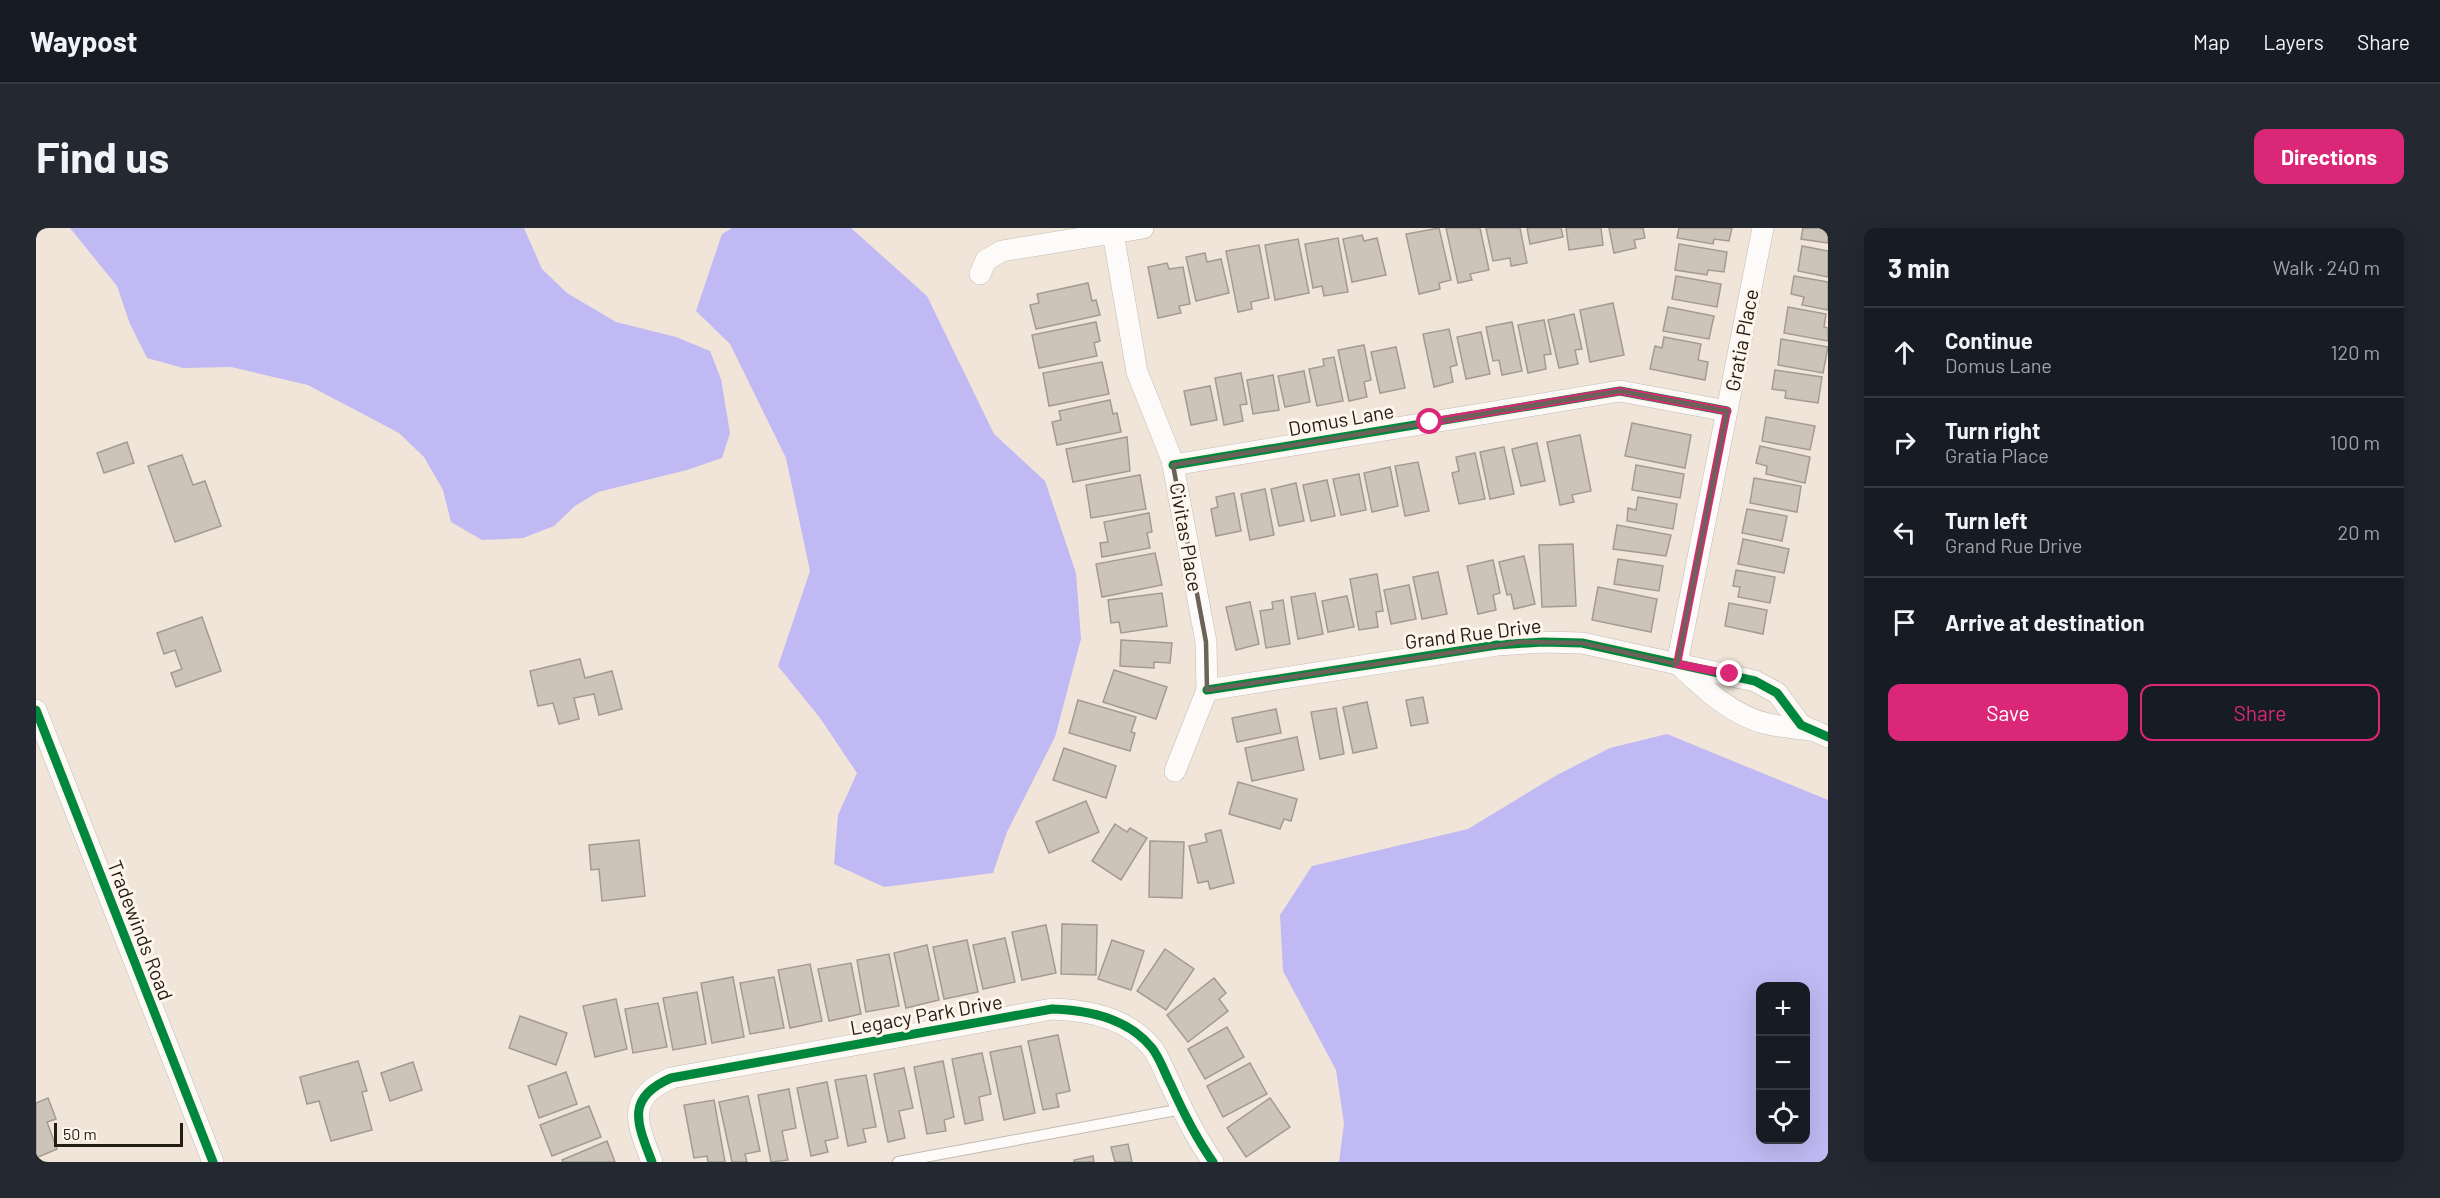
<!DOCTYPE html>
<html lang="en">
<head>
<meta charset="utf-8">
<style>
	body { margin:0; font-family:Barlow,sans-serif; background:#242831; color:#f1f3f6 }
	.controls { position:absolute; right:18px; bottom:18px; display:grid; overflow:hidden; border-radius:12px; box-shadow:0 6px 24px #0002 }
	.controls button { width:54px; height:54px; display:grid; place-items:center; padding:0; border:0; border-bottom:2px solid #363941; background:#171b24; color:#f1f3f6; font:30px sans-serif }
	.scale { position:absolute; left:18px; bottom:15px; width:129px; box-sizing:border-box; padding-left:6px; border:3px solid #231c13; border-top:0; font-size:16px; line-height:21px; white-space:nowrap; color:#231c13; -webkit-text-stroke:4px #fef5ec; paint-order:stroke }
	.stop { position:absolute; width:18px; height:18px; margin:-14px; border:4px solid #db2777; border-radius:50%; background:#fff }
	.stop.end { background:#db2777; border-color:#fff; box-shadow:0 2px 6px #0008 }
	.list { margin:0; padding:0; list-style:none }
	h2 { display:flex; justify-content:space-between; align-items:center; height:78px; margin:0; padding:0 24px; font-size:26px }
	h2 small { font-size:20px; font-weight:400; color:#9ea1a6 }
	.list li { display:grid; grid-template-columns:39px 1fr auto; gap:18px; align-items:center; box-sizing:border-box; height:90px; padding:0 24px; border-top:2px solid #363941 }
	.list b { display:block; font-size:22px; white-space:nowrap }
	.list p { margin:0; font-size:20px; white-space:nowrap; color:#9ea1a6 }
	.list em { font-size:20px; font-style:normal; color:#9ea1a6 }
	.actions { display:flex; gap:12px; padding:18px 24px }
	.actions a { flex:1; padding:14px 0; border:2px solid #db2777; border-radius:12px; text-align:center; font-size:21px; color:#db2777 }
	.actions .main { background:#db2777; color:#fff }
	.icon { flex:none; width:33px; height:33px; fill:none; stroke:currentColor; stroke-width:2; stroke-linecap:round; stroke-linejoin:round }
	.map { position:relative; flex:none; width:1792px; height:934px; overflow:hidden; border-radius:12px }
	header { display:flex; align-items:center; gap:36px; box-sizing:border-box; height:84px; padding:0 30px; background:#171b24; border-bottom:2px solid #363941 }
	header strong { font-size:28px }
	nav { display:flex; gap:33px; margin-inline-start:auto; font-size:21px }
	.intro { display:flex; align-items:center; justify-content:space-between; box-sizing:border-box; height:144px; padding:0 36px }
	h1 { margin:0; font-size:42px }
	.button { padding:15px 27px; border-radius:12px; background:#db2777; color:#fff; font-size:21px; font-weight:700 }
	main { display:flex; gap:36px; padding:0 36px }
	aside { flex:1; background:#171b24; border-radius:12px; box-shadow:0 6px 24px #0002 }
	.map>svg:first-child { display:block }
	.water { fill:#c0b9f3; fill-rule:evenodd }
	.building { fill:#ccc3b9; stroke:#a39b91; stroke-width:1.5 }
	.lines { fill:none; stroke-linecap:round; stroke-linejoin:round }
	.lane-casing { stroke:#c2bab0; stroke-width:12 }
	.street-casing { stroke:#c2bab0; stroke-width:22 }
	.lane { stroke:#fdfbf9; stroke-width:10 }
	.street { stroke:#fdfbf9; stroke-width:21 }
	.cycleway-casing { stroke:#fef5ec; stroke-width:13 }
	.cycleway { stroke:#00873e; stroke-width:9 }
	.route { stroke:#db2777; stroke-width:8 }
	.marked { fill:none; stroke:#6b6258; stroke-width:4.5; stroke-linejoin:round }
	.labels { text-anchor:middle; dominant-baseline:central; stroke-width:6; stroke-linejoin:round; paint-order:stroke }
	.street-label { font-size:20px; fill:#231c13; stroke:#fef5ec }
</style>
</head>
<body>
<header>
<strong>Waypost</strong>
<nav><a>Map</a><a>Layers</a><a>Share</a></nav>
</header>
<div class="intro"><h1>Find us</h1><a class="button">Directions</a></div>
<main>
<div class="map">
<svg width="1792" height="934" viewBox="0 0 1792 934">
	<rect width="100%" height="100%" fill="#f0e5d8"/>
	<!-- water -->
	<g class="water">
		<path d="M 34,0 L 488,0 L 506,41 L 531,65 L 580,94 L 640,109 L 674,123 L 685,151 L 694,205 L 686,230 L 651,242 L 562,264 L 539,278 L 518,298 L 487,310 L 446,312 L 415,294 L 407,262 L 388,229 L 363,205 L 272,157 L 195,139 L 147,140 L 111,130 L 94,96 L 81,58 Z"/>
		<path d="M 696,0 L 815,0 L 891,68 L 958,206 L 1009,253 L 1040,345 L 1045,411 L 1019,509 L 971,604 L 957,645 L 848,659 L 798,636 L 802,587 L 821,545 L 784,490 L 742,438 L 774,343 L 750,230 L 694,116 L 660,83 L 686,6 Z"/>
		<path d="M 1631,506 L 1792,572 L 1792,934 L 1303,934 L 1308,895 L 1300,842 L 1247,743 L 1244,687 L 1276,638 L 1432,601 L 1521,547 L 1574,520 ZM 1724,758 L 1770,758 L 1770,912 L 1724,912 Z"/>
	</g>
	<!-- building -->
	<g class="building">
		<path d="M 1403,0 L 1415,52 L 1403,55 L 1404,61 L 1383,66 L 1370,6 Z"/>
		<path d="M 1410,0 L 1444,0 L 1453,42 L 1434,46 L 1436,52 L 1422,55 Z"/>
		<path d="M 1450,0 L 1484,0 L 1491,35 L 1475,38 L 1474,30 L 1457,33 Z"/>
		<path d="M 1491,0 L 1525,0 L 1527,9 L 1494,16 Z"/>
		<path d="M 1530,0 L 1565,0 L 1567,17 L 1533,22 Z"/>
		<path d="M 1573,0 L 1607,0 L 1609,10 L 1598,12 L 1600,20 L 1578,25 Z"/>
		<path d="M 1643,0 L 1696,0 L 1693,13 L 1678,11 L 1677,16 L 1641,10 Z"/>
		<path d="M 1767,0 L 1792,0 L 1792,15 L 1765,11 Z"/>
		<path d="M 1326,7 L 1328,13 L 1341,10 L 1350,47 L 1316,54 L 1307,11 Z"/>
		<path d="M 1302,10 L 1312,64 L 1288,68 L 1286,58 L 1277,60 L 1269,16 Z"/>
		<path d="M 1262,11 L 1273,65 L 1239,72 L 1229,17 Z"/>
		<path d="M 1643,16 L 1691,24 L 1688,44 L 1672,42 L 1671,47 L 1639,42 Z"/>
		<path d="M 1223,17 L 1233,70 L 1215,74 L 1216,81 L 1202,84 L 1190,23 Z"/>
		<path d="M 1766,18 L 1792,23 L 1792,49 L 1762,43 Z"/>
		<path d="M 1169,25 L 1171,34 L 1185,31 L 1193,65 L 1160,73 L 1150,29 Z"/>
		<path d="M 1131,35 L 1133,41 L 1147,39 L 1154,76 L 1143,78 L 1145,85 L 1122,90 L 1112,39 Z"/>
		<path d="M 1640,48 L 1685,56 L 1681,79 L 1636,71 Z"/>
		<path d="M 1758,48 L 1792,54 L 1792,82 L 1766,77 L 1768,69 L 1755,66 Z"/>
		<path d="M 1052,55 L 1056,73 L 1060,72 L 1064,87 L 1000,101 L 994,77 L 1003,75 L 1001,66 Z"/>
		<path d="M 1577,75 L 1588,127 L 1554,134 L 1544,82 Z"/>
		<path d="M 1632,79 L 1678,88 L 1673,111 L 1627,103 Z"/>
		<path d="M 1752,79 L 1790,86 L 1788,99 L 1792,100 L 1792,113 L 1748,105 Z"/>
		<path d="M 1538,86 L 1546,121 L 1539,122 L 1542,136 L 1523,140 L 1512,92 Z"/>
		<path d="M 1508,92 L 1515,126 L 1508,127 L 1510,141 L 1492,145 L 1482,97 Z"/>
		<path d="M 1060,94 L 1064,113 L 1058,115 L 1061,128 L 1003,140 L 996,107 Z"/>
		<path d="M 1476,94 L 1486,143 L 1466,147 L 1463,132 L 1457,133 L 1450,99 Z"/>
		<path d="M 1413,101 L 1421,137 L 1414,139 L 1417,154 L 1398,159 L 1387,106 Z"/>
		<path d="M 1445,104 L 1454,146 L 1430,151 L 1421,109 Z"/>
		<path d="M 1628,109 L 1665,116 L 1662,132 L 1672,134 L 1669,152 L 1614,141 L 1619,118 L 1626,120 Z"/>
		<path d="M 1745,111 L 1792,119 L 1787,145 L 1742,137 Z"/>
		<path d="M 1328,117 L 1335,152 L 1328,154 L 1331,169 L 1313,173 L 1302,122 Z"/>
		<path d="M 1360,119 L 1369,160 L 1344,165 L 1335,124 Z"/>
		<path d="M 1298,129 L 1307,173 L 1281,178 L 1273,141 L 1288,138 L 1287,131 Z"/>
		<path d="M 1066,134 L 1073,166 L 1013,178 L 1007,145 Z"/>
		<path d="M 1739,142 L 1786,149 L 1782,175 L 1749,170 L 1750,163 L 1736,161 Z"/>
		<path d="M 1268,143 L 1274,174 L 1249,179 L 1242,148 Z"/>
		<path d="M 1205,145 L 1211,176 L 1204,177 L 1207,193 L 1188,197 L 1179,150 Z"/>
		<path d="M 1237,147 L 1243,182 L 1217,186 L 1211,152 Z"/>
		<path d="M 1174,158 L 1181,192 L 1155,197 L 1148,163 Z"/>
		<path d="M 1074,172 L 1077,186 L 1081,185 L 1085,204 L 1021,217 L 1016,194 L 1025,192 L 1023,183 Z"/>
		<path d="M 1730,189 L 1779,198 L 1774,222 L 1726,213 Z"/>
		<path d="M 1596,195 L 1655,207 L 1649,240 L 1589,228 Z"/>
		<path d="M 1544,207 L 1555,263 L 1536,267 L 1538,274 L 1524,277 L 1511,214 Z"/>
		<path d="M 1091,209 L 1094,243 L 1037,254 L 1030,221 Z"/>
		<path d="M 91,214 L 98,235 L 68,245 L 61,225 Z"/>
		<path d="M 1501,215 L 1509,253 L 1485,258 L 1476,221 Z"/>
		<path d="M 1724,218 L 1774,229 L 1769,255 L 1730,246 L 1731,238 L 1720,235 Z"/>
		<path d="M 1468,219 L 1478,266 L 1454,271 L 1444,224 Z"/>
		<path d="M 1439,225 L 1449,271 L 1423,276 L 1416,245 L 1423,243 L 1420,229 Z"/>
		<path d="M 146,227 L 157,257 L 169,253 L 185,298 L 139,314 L 112,238 Z"/>
		<path d="M 1382,234 L 1393,283 L 1369,288 L 1359,238 Z"/>
		<path d="M 1600,237 L 1648,246 L 1644,270 L 1596,262 Z"/>
		<path d="M 1354,239 L 1362,278 L 1336,284 L 1328,245 Z"/>
		<path d="M 1323,246 L 1330,282 L 1305,287 L 1297,251 Z"/>
		<path d="M 1104,247 L 1110,281 L 1055,290 L 1050,257 Z"/>
		<path d="M 1718,250 L 1765,258 L 1761,284 L 1714,275 Z"/>
		<path d="M 1291,252 L 1299,288 L 1275,293 L 1267,257 Z"/>
		<path d="M 1260,255 L 1268,293 L 1243,298 L 1235,261 Z"/>
		<path d="M 1229,261 L 1238,307 L 1214,312 L 1205,266 Z"/>
		<path d="M 1198,265 L 1205,303 L 1180,308 L 1175,281 L 1182,279 L 1180,269 Z"/>
		<path d="M 1602,269 L 1641,276 L 1637,301 L 1591,293 L 1592,280 L 1600,282 Z"/>
		<path d="M 1711,281 L 1751,288 L 1746,313 L 1706,305 Z"/>
		<path d="M 1113,285 L 1116,304 L 1111,305 L 1114,320 L 1066,329 L 1064,315 L 1072,314 L 1068,294 Z"/>
		<path d="M 1581,297 L 1635,307 L 1630,328 L 1577,321 Z"/>
		<path d="M 1707,311 L 1753,321 L 1748,345 L 1702,336 Z"/>
		<path d="M 1537,316 L 1540,378 L 1506,379 L 1503,317 Z"/>
		<path d="M 1119,325 L 1126,357 L 1066,369 L 1060,336 Z"/>
		<path d="M 1488,328 L 1499,376 L 1478,381 L 1475,366 L 1471,367 L 1463,334 Z"/>
		<path d="M 1582,331 L 1627,338 L 1623,363 L 1578,356 Z"/>
		<path d="M 1457,332 L 1464,365 L 1457,367 L 1460,382 L 1442,386 L 1431,338 Z"/>
		<path d="M 1700,342 L 1739,349 L 1734,375 L 1702,369 L 1704,359 L 1697,358 Z"/>
		<path d="M 1402,344 L 1411,386 L 1386,391 L 1377,349 Z"/>
		<path d="M 1341,346 L 1347,383 L 1340,384 L 1342,399 L 1323,402 L 1314,351 Z"/>
		<path d="M 1373,357 L 1380,391 L 1355,396 L 1348,362 Z"/>
		<path d="M 1562,359 L 1621,371 L 1615,404 L 1556,392 Z"/>
		<path d="M 1126,365 L 1131,398 L 1085,405 L 1083,394 L 1075,395 L 1072,372 Z"/>
		<path d="M 1279,365 L 1287,406 L 1262,411 L 1255,369 Z"/>
		<path d="M 1311,368 L 1318,399 L 1292,404 L 1286,373 Z"/>
		<path d="M 1247,372 L 1254,416 L 1230,420 L 1224,383 L 1237,381 L 1236,374 Z"/>
		<path d="M 1214,374 L 1223,416 L 1200,422 L 1190,379 Z"/>
		<path d="M 1693,375 L 1731,382 L 1727,406 L 1689,398 Z"/>
		<path d="M 166,389 L 185,443 L 140,459 L 135,445 L 146,441 L 139,422 L 128,426 L 121,405 Z"/>
		<path d="M 1085,412 L 1136,415 L 1134,435 L 1118,434 L 1118,440 L 1084,438 Z"/>
		<path d="M 544,431 L 549,450 L 576,443 L 586,481 L 563,487 L 558,466 L 538,470 L 543,491 L 523,496 L 517,475 L 502,478 L 494,443 Z"/>
		<path d="M 1078,442 L 1131,459 L 1120,491 L 1067,474 Z"/>
		<path d="M 1387,469 L 1392,495 L 1375,498 L 1370,472 Z"/>
		<path d="M 1042,472 L 1100,489 L 1095,504 L 1099,505 L 1094,523 L 1033,505 Z"/>
		<path d="M 1331,474 L 1341,520 L 1317,525 L 1307,479 Z"/>
		<path d="M 1300,480 L 1308,526 L 1284,531 L 1275,484 Z"/>
		<path d="M 1240,481 L 1245,505 L 1201,514 L 1196,490 Z"/>
		<path d="M 1261,509 L 1268,542 L 1216,553 L 1209,520 Z"/>
		<path d="M 1028,520 L 1080,538 L 1070,570 L 1017,552 Z"/>
		<path d="M 1202,554 L 1261,571 L 1255,593 L 1248,591 L 1244,601 L 1193,586 Z"/>
		<path d="M 1050,573 L 1063,604 L 1013,625 L 1000,594 Z"/>
		<path d="M 1079,596 L 1091,604 L 1094,600 L 1111,610 L 1085,652 L 1056,633 Z"/>
		<path d="M 1185,602 L 1198,655 L 1174,661 L 1172,653 L 1162,655 L 1153,618 L 1171,614 L 1169,606 Z"/>
		<path d="M 603,612 L 609,668 L 566,673 L 563,641 L 555,642 L 553,617 Z"/>
		<path d="M 1114,613 L 1148,614 L 1146,670 L 1113,669 Z"/>
		<path d="M 1026,696 L 1061,697 L 1060,747 L 1025,746 Z"/>
		<path d="M 1010,697 L 1020,745 L 986,752 L 976,704 Z"/>
		<path d="M 969,710 L 979,754 L 947,761 L 937,717 Z"/>
		<path d="M 931,712 L 942,764 L 908,771 L 897,719 Z"/>
		<path d="M 1076,712 L 1108,723 L 1095,762 L 1062,751 Z"/>
		<path d="M 891,717 L 903,772 L 870,780 L 858,725 Z"/>
		<path d="M 1129,721 L 1158,741 L 1130,782 L 1101,763 Z"/>
		<path d="M 853,726 L 863,778 L 830,784 L 821,732 Z"/>
		<path d="M 815,735 L 825,786 L 793,793 L 782,741 Z"/>
		<path d="M 774,736 L 786,793 L 754,800 L 742,742 Z"/>
		<path d="M 697,749 L 708,809 L 676,815 L 665,755 Z"/>
		<path d="M 738,749 L 748,800 L 714,806 L 704,755 Z"/>
		<path d="M 1178,750 L 1190,765 L 1183,771 L 1192,783 L 1152,814 L 1131,787 Z"/>
		<path d="M 661,764 L 670,816 L 637,822 L 627,770 Z"/>
		<path d="M 580,771 L 591,821 L 559,829 L 547,778 Z"/>
		<path d="M 622,775 L 631,819 L 597,825 L 589,781 Z"/>
		<path d="M 484,788 L 531,805 L 520,837 L 473,820 Z"/>
		<path d="M 1191,799 L 1208,829 L 1169,851 L 1152,821 Z"/>
		<path d="M 1022,807 L 1034,863 L 1020,866 L 1023,879 L 1007,882 L 992,813 Z"/>
		<path d="M 985,818 L 999,885 L 968,892 L 954,824 Z"/>
		<path d="M 946,825 L 955,866 L 943,869 L 947,892 L 929,896 L 916,831 Z"/>
		<path d="M 322,833 L 331,863 L 326,864 L 336,902 L 295,913 L 283,873 L 271,876 L 264,849 Z"/>
		<path d="M 907,833 L 918,889 L 908,892 L 910,903 L 891,906 L 878,839 Z"/>
		<path d="M 377,834 L 386,862 L 354,873 L 345,845 Z"/>
		<path d="M 1214,835 L 1231,866 L 1187,889 L 1171,858 Z"/>
		<path d="M 868,840 L 877,880 L 863,883 L 869,910 L 852,914 L 838,846 Z"/>
		<path d="M 530,844 L 541,876 L 503,890 L 492,858 Z"/>
		<path d="M 830,847 L 840,899 L 827,901 L 830,914 L 812,918 L 799,852 Z"/>
		<path d="M 791,854 L 802,910 L 789,913 L 792,924 L 775,928 L 761,860 Z"/>
		<path d="M 753,861 L 760,900 L 746,903 L 752,932 L 735,934 L 722,867 Z"/>
		<path d="M 712,868 L 724,923 L 709,926 L 711,934 L 696,934 L 683,874 Z"/>
		<path d="M 12,870 L 20,891 L 11,894 L 21,921 L 0,930 L 0,875 Z"/>
		<path d="M 1234,870 L 1254,899 L 1210,929 L 1191,900 Z"/>
		<path d="M 678,872 L 689,934 L 672,934 L 671,928 L 658,930 L 648,877 Z"/>
		<path d="M 553,878 L 565,909 L 516,928 L 504,897 Z"/>
		<path d="M 571,913 L 579,934 L 527,934 L 526,932 Z"/>
		<path d="M 1092,916 L 1096,934 L 1079,934 L 1075,919 Z"/>
		<path d="M 1057,928 L 1058,934 L 1038,934 L 1038,932 Z"/>
	</g>
	<g class="lines">
		<!-- lane casing -->
		<g class="lane-casing">
			<path id="lane" d="M 862,934 L 1146,881"/>
		</g>
		<!-- street casing -->
		<g class="street-casing">
			<g id="street">
				<path d="M 1077,5 L 1101,144 L 1136,232 L 1170,414 L 1171,462 L 1139,543"/>
				<path d="M 944,46 L 950,32 L 966,23 L 1107,0"/>
				<path d="M 1137,237 L 1584,163 L 1691,183"/>
				<path d="M 1641,436 L 1727,0"/>
				<path d="M 1642,436 C 1667,460 1696,488 1732,496 C 1746,499 1760,500 1774,502"/>
				<path d="M 1171,462 L 1461,417 L 1507,414 L 1546,415 L 1719,453 L 1741,465 L 1765,497 L 1792,509"/>
				<path d="M 0,482 L 177,934"/>
				<path d="M 616,934 C 601,895 589,870 635,850 L 1016,781 C 1052,782 1092,790 1116,820 C 1124,830 1129,846 1135,857 C 1147,884 1160,910 1177,934"/>
			</g>
		</g>
		<!-- lane -->
		<use href="#lane" class="lane"/>
		<!-- street -->
		<use href="#street" class="street"/>
		<!-- cycleway casing -->
		<g class="cycleway-casing">
			<g id="cycleway">
				<path d="M 1137,237 L 1584,163 L 1691,183"/>
				<path d="M 1171,462 L 1461,417 L 1507,414 L 1546,415 L 1719,453 L 1741,465 L 1765,497 L 1792,509"/>
				<path d="M 0,482 L 177,934"/>
				<path d="M 616,934 C 601,895 589,870 635,850 L 1016,781 C 1052,782 1092,790 1116,820 C 1124,830 1129,846 1135,857 C 1147,884 1160,910 1177,934"/>
			</g>
		</g>
		<!-- cycleway -->
		<use href="#cycleway" class="cycleway"/>
	</g>
	<g class="lines">
		<!-- route -->
		<path class="route" d="M 1394,194 L 1584,163 L 1691,183 L 1641,436 L 1694,446"/>
	</g>
	<!-- marked area -->
	<path class="marked" d="M 1584,163 L 1691,183 L 1641,436 L 1546,415 L 1484,414 L 1171,462 L 1170,414 L 1137,237 Z"/>
	<g class="labels">
		<!-- street labels -->
		<g class="street-label">
			<text transform="translate(1705 112) rotate(-79)">Gratia Place</text>
			<text transform="translate(1305 191) rotate(-10)">Domus Lane</text>
			<text transform="translate(1151 309) rotate(80)">Civitas Place</text>
			<text transform="translate(1437 405) rotate(-7)">Grand Rue Drive</text>
			<text transform="translate(105 702) rotate(69)">Tradewinds Road</text>
			<text transform="translate(890 786) rotate(-10)">Legacy Park Drive</text>
		</g>
	</g>
</svg>
<div class="controls">
<button>+</button>
<button>−</button>
<button><svg class="icon" aria-label="locate" viewBox="0 0 24 24"><circle cx="12" cy="12" r="6"/><path d="M12 2v4M12 18v4M2 12h4M18 12h4"/></svg></button>
</div>
<div class="scale">50 m</div>
<div class="stop" style="left:1394px;top:194px"></div>
<div class="stop end" style="left:1694px;top:446px"></div>
</div>
<aside>
<h2>3 min<small>Walk · 240 m</small></h2>
<ul class="list">
<li><svg class="icon" aria-label="ahead" viewBox="0 0 24 24"><path d="M12 20V5M6 11l6-6 6 6"/></svg><div><b>Continue</b><p>Domus Lane</p></div><em>120 m</em></li>
<li><svg class="icon" aria-label="right" viewBox="0 0 24 24"><path d="M7 20v-9h11M14 6l5 5-5 5"/></svg><div><b>Turn right</b><p>Gratia Place</p></div><em>100 m</em></li>
<li><svg class="icon" aria-label="left" viewBox="0 0 24 24"><path d="M17 20v-9H6M10 6l-5 5 5 5"/></svg><div><b>Turn left</b><p>Grand Rue Drive</p></div><em>20 m</em></li>
<li><svg class="icon" aria-label="arrive" viewBox="0 0 24 24"><path d="M6 21V4h12l-3 4 3 4H6"/></svg><div><b>Arrive at destination</b></div></li>
</ul>
<div class="actions"><a class="main">Save</a><a>Share</a></div>
</aside>
</main>
</body>
</html>
